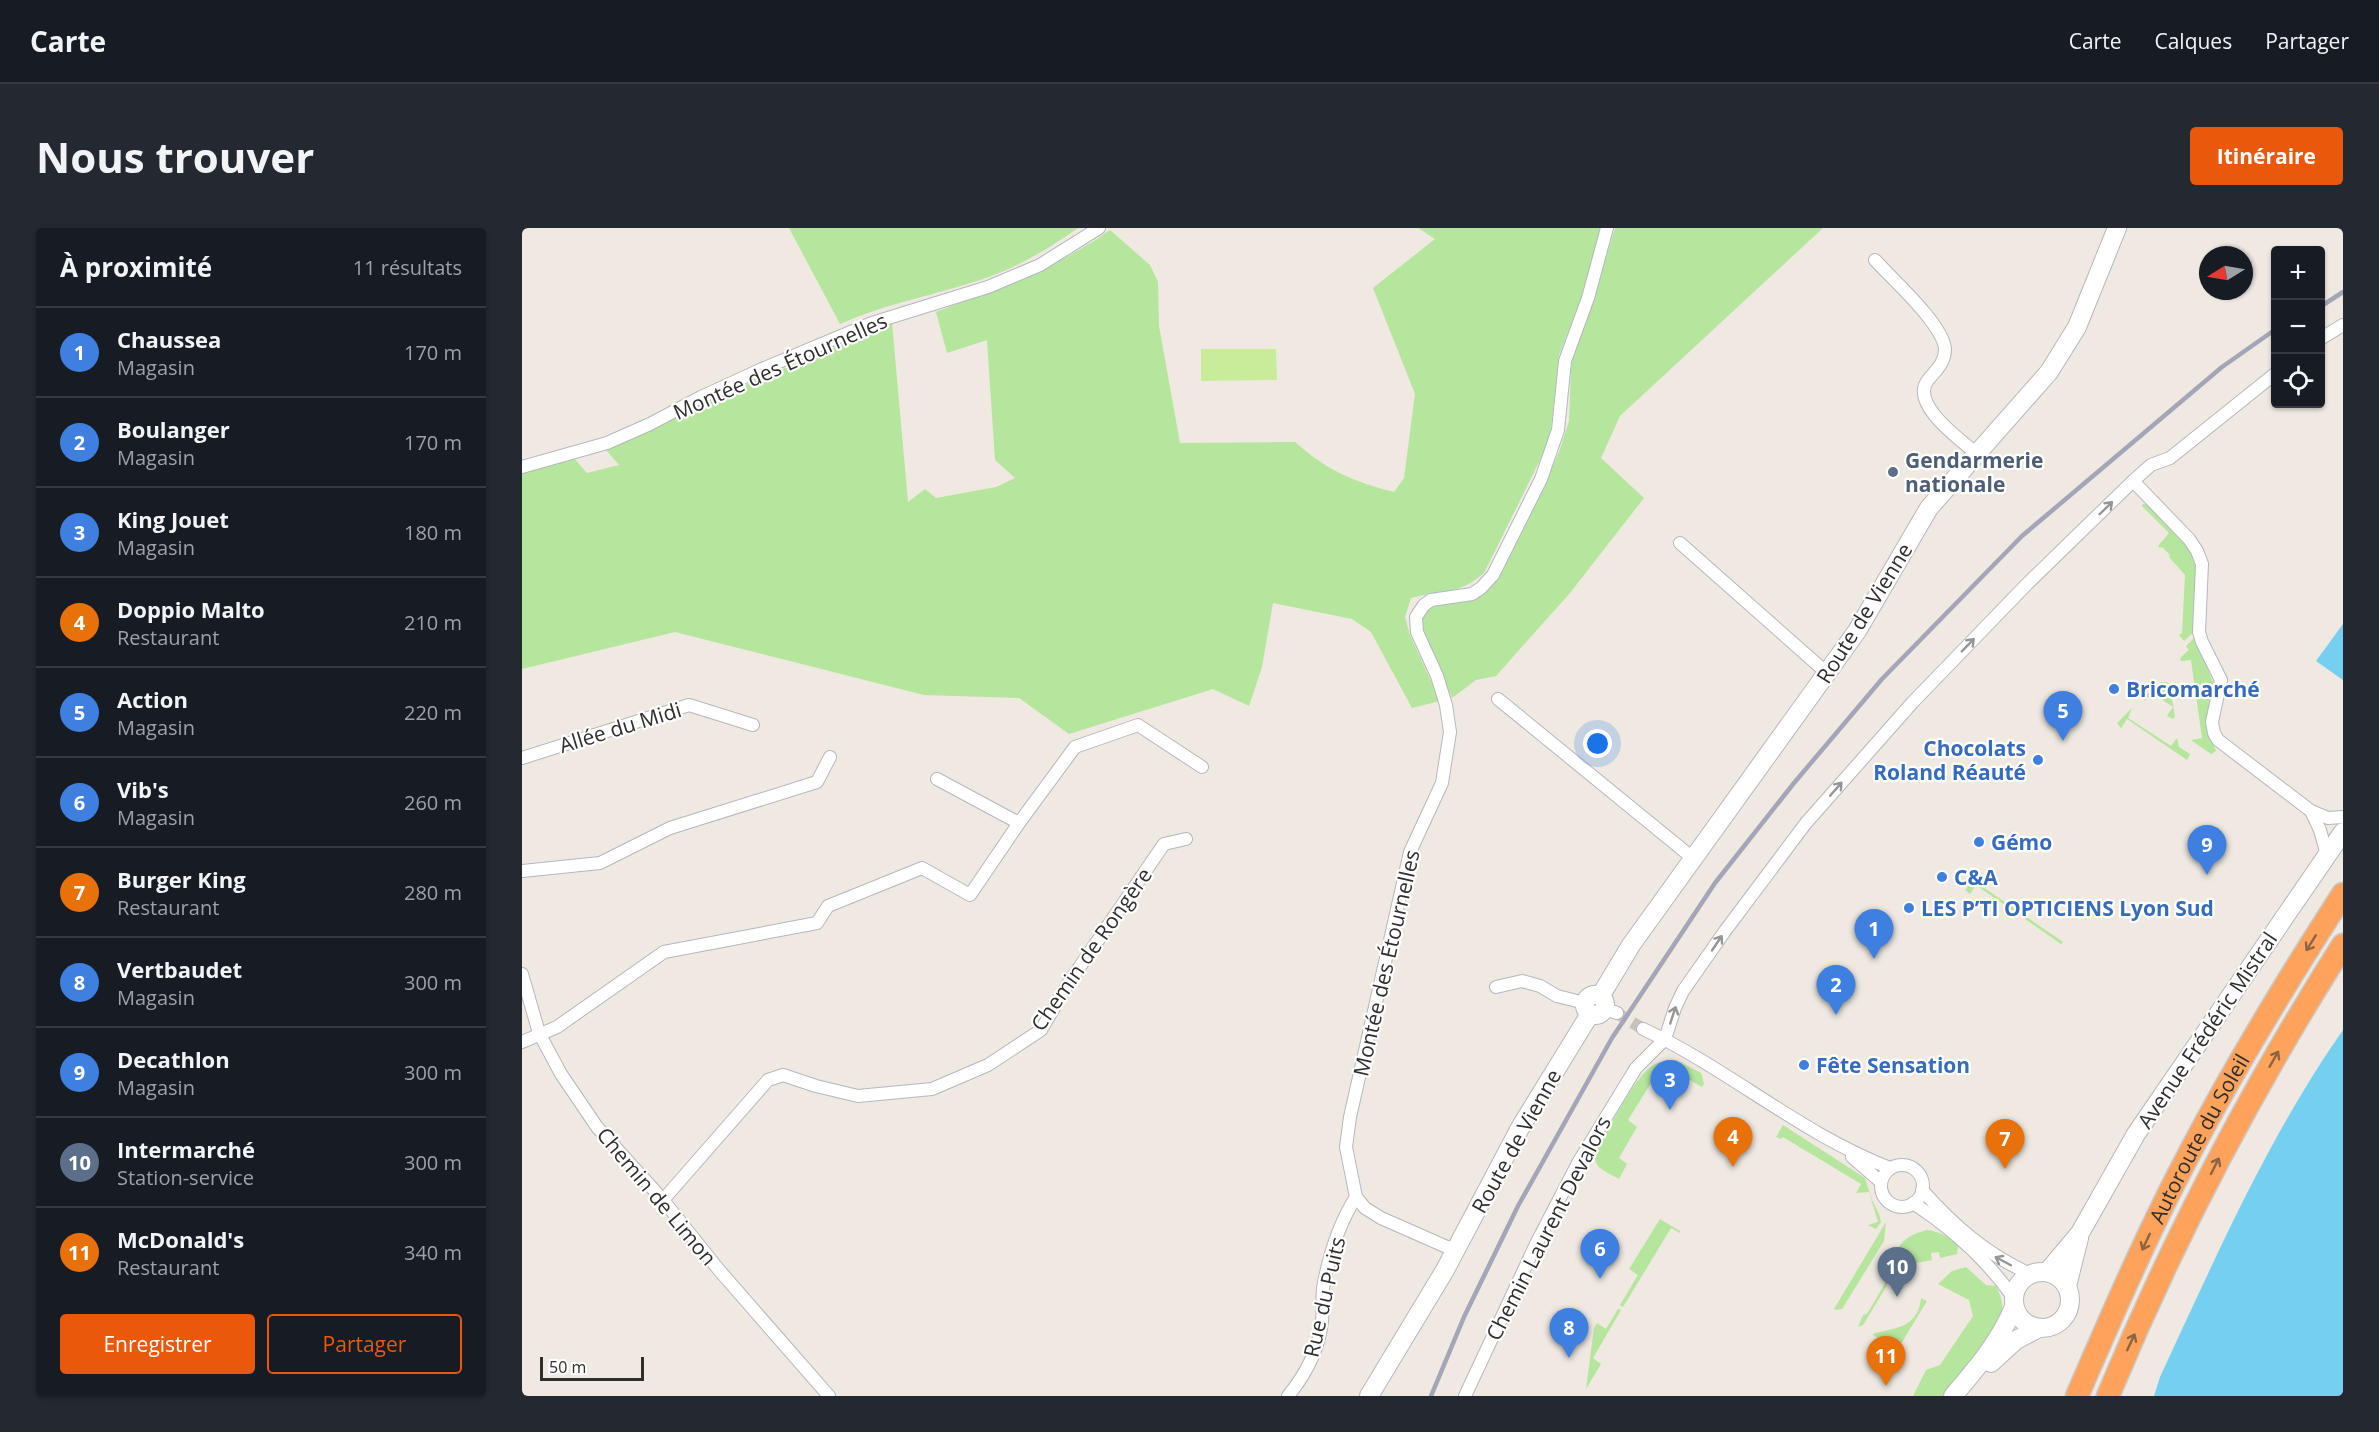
<!DOCTYPE html>
<html lang="fr">
<head>
<meta charset="utf-8">
<style>
	body { margin:0; font-family:"Open Sans",sans-serif; background:#242831; color:#f1f3f6 }
	.controls { position:absolute; right:18px; top:18px; display:grid; overflow:hidden; border-radius:6px; box-shadow:0 2px 4px #0004 }
	.controls button { width:54px; height:54px; display:grid; place-items:center; padding:0; border:0; border-bottom:2px solid #363941; background:#171b24; color:#f1f3f6; font:30px sans-serif }
	.compass { position:absolute; left:1677px; top:18px; width:54px; height:54px; border-radius:50%; background:#171b24; box-shadow:0 2px 4px #0004; rotate:259deg }
	.scale { position:absolute; left:18px; bottom:15px; width:104px; box-sizing:border-box; padding-left:6px; border:3px solid #2e2e2e; border-top:0; font-size:16px; line-height:21px; white-space:nowrap; color:#2e2e2e; -webkit-text-stroke:4px #fff; paint-order:stroke }
	.you { position:absolute; left:1076px; top:516px; width:21px; height:21px; margin:-15px; border:4px solid #fff; border-radius:50%; background:#1a73e8; box-shadow:0 0 0 9px #1a73e833 }
	.badge { display:grid; place-items:center; width:39px; height:39px; border-radius:50%; background:#ea580c; color:#fff; font-size:20px; font-weight:700 }
	.pin { position:absolute; translate:-50% -50px; filter:drop-shadow(0 2px 3px #0008) }
	.pin::after { content:''; position:absolute; top:32px; width:21px; height:18px; background:inherit; clip-path:polygon(0 0,100% 0,50% 100%) }
	.list { margin:0; padding:0; list-style:none }
	h2 { display:flex; justify-content:space-between; align-items:center; height:78px; margin:0; padding:0 24px; font-size:26px }
	h2 small { font-size:20px; font-weight:400; color:#9ea1a6 }
	.list li { display:grid; grid-template-columns:39px 1fr auto; gap:18px; align-items:center; box-sizing:border-box; height:90px; padding:0 24px; border-top:2px solid #363941 }
	.list b { display:block; font-size:22px; white-space:nowrap }
	.list p { margin:0; font-size:20px; white-space:nowrap; color:#9ea1a6 }
	.list em { font-size:20px; font-style:normal; color:#9ea1a6 }
	.actions { display:flex; gap:12px; padding:18px 24px }
	.actions a { flex:1; padding:14px 0; border:2px solid #ea580c; border-radius:6px; text-align:center; font-size:21px; color:#ea580c }
	.actions .main { background:#ea580c; color:#fff }
	.icon { flex:none; width:33px; height:33px; fill:none; stroke:currentColor; stroke-width:2; stroke-linecap:round; stroke-linejoin:round }
	.map { position:relative; flex:none; width:1821px; height:1168px; overflow:hidden; border-radius:6px }
	header { display:flex; align-items:center; gap:36px; box-sizing:border-box; height:84px; padding:0 30px; background:#171b24; border-bottom:2px solid #363941 }
	header strong { font-size:28px }
	nav { display:flex; gap:33px; margin-inline-start:auto; font-size:21px }
	.intro { display:flex; align-items:center; justify-content:space-between; box-sizing:border-box; height:144px; padding:0 36px }
	h1 { margin:0; font-size:42px }
	.button { padding:15px 27px; border-radius:6px; background:#ea580c; color:#fff; font-size:21px; font-weight:700 }
	main { display:flex; gap:36px; padding:0 36px }
	aside { flex:1; background:#171b24; border-radius:6px; box-shadow:0 2px 4px #0004 }
	.map>svg:first-child { display:block }
	.green { fill:#b6e59e }
	.pitch { fill:#c9ec9a }
	.water { fill:#75cff0 }
	.lines { fill:none; stroke-linecap:round; stroke-linejoin:round }
	.street-tunnel { stroke:#c8c4bd; stroke-width:12; stroke-dasharray:12 6; stroke-linecap:butt }
	.street-casing { stroke:#b4b7c1; stroke-width:14 }
	.secondary-casing { stroke:#b4b7c1; stroke-width:20 }
	.highway-casing { stroke:#c9c9c9; stroke-width:25 }
	.street { stroke:#fff; stroke-width:12 }
	.secondary { stroke:#fff; stroke-width:18 }
	.highway { stroke:#ffa35c; stroke-width:22 }
	.rail { stroke:#a3a6b8; stroke-width:4.5 }
	.oneway { stroke:#969696 }
	.oneway2 { stroke:#8c6343 }
	.service-dot { fill:#5c6f8a; stroke:#fff; stroke-width:2 }
	.shop-dot { fill:#3f7fe0; stroke:#fff; stroke-width:2 }
	.labels { text-anchor:middle; dominant-baseline:central; stroke-width:4.5; stroke-linejoin:round; paint-order:stroke }
	.street-label { font-size:21px; fill:#2e2e2e; stroke:#fff }
	.service-label { font-size:21px; font-weight:bold; fill:#4e5e75; stroke:#fff; text-anchor:start }
	.shop-label { font-size:21px; font-weight:bold; fill:#366cbe; stroke:#fff; text-anchor:start }
</style>
</head>
<body>
<header>
<strong>Carte</strong>
<nav><a>Carte</a><a>Calques</a><a>Partager</a></nav>
</header>
<div class="intro"><h1>Nous trouver</h1><a class="button">Itinéraire</a></div>
<main>
<aside>
<h2>À proximité<small>11 résultats</small></h2>
<ul class="list">
<li><span class="badge" style="background:#3f7fe0">1</span><div><b>Chaussea</b><p>Magasin</p></div><em>170 m</em></li>
<li><span class="badge" style="background:#3f7fe0">2</span><div><b>Boulanger</b><p>Magasin</p></div><em>170 m</em></li>
<li><span class="badge" style="background:#3f7fe0">3</span><div><b>King Jouet</b><p>Magasin</p></div><em>180 m</em></li>
<li><span class="badge" style="background:#e8710a">4</span><div><b>Doppio Malto</b><p>Restaurant</p></div><em>210 m</em></li>
<li><span class="badge" style="background:#3f7fe0">5</span><div><b>Action</b><p>Magasin</p></div><em>220 m</em></li>
<li><span class="badge" style="background:#3f7fe0">6</span><div><b>Vib's</b><p>Magasin</p></div><em>260 m</em></li>
<li><span class="badge" style="background:#e8710a">7</span><div><b>Burger King</b><p>Restaurant</p></div><em>280 m</em></li>
<li><span class="badge" style="background:#3f7fe0">8</span><div><b>Vertbaudet</b><p>Magasin</p></div><em>300 m</em></li>
<li><span class="badge" style="background:#3f7fe0">9</span><div><b>Decathlon</b><p>Magasin</p></div><em>300 m</em></li>
<li><span class="badge" style="background:#5c6f8a">10</span><div><b>Intermarché</b><p>Station-service</p></div><em>300 m</em></li>
<li><span class="badge" style="background:#e8710a">11</span><div><b>McDonald's</b><p>Restaurant</p></div><em>340 m</em></li>
</ul>
<div class="actions"><a class="main">Enregistrer</a><a>Partager</a></div>
</aside>
<div class="map">
<svg width="1821" height="1168" viewBox="0 0 1821 1168">
	<rect width="100%" height="100%" fill="#efe9e1"/>
	<!-- green -->
	<g class="green">
		<path d="M 267,0 L 556,0 C 525,22 491,42 455,53 C 409,68 362,76 318,96 Z"/>
		<path d="M 896,0 L 1078,0 L 1062,63 L 1037,127 L 1029,202 L 1023,222 L 962,345 C 938,367 918,362 889,370 L 883,389 L 888,407 L 918,473 L 890,480 L 849,404 L 830,391 L 751,375 L 740,439 L 727,478 L 691,461 L 547,506 L 497,470 L 402,467 L 153,404 L 0,441 L 0,241 L 50,228 L 65,245 L 97,237 L 84,222 L 204,165 L 370,95 L 386,274 L 403,261 L 414,270 L 474,259 L 493,250 L 473,232 L 465,112 L 425,125 L 414,84 C 474,60 535,40 588,2 L 628,37 L 636,54 L 637,98 L 658,215 L 773,214 C 806,243 830,253 872,264 L 882,250 L 893,166 L 851,60 L 913,11 Z"/>
		<path d="M 1093,0 L 1301,0 L 1098,188 L 1079,230 L 1122,270 L 1048,365 L 974,448 L 954,452 L 930,470 C 920,447 904,421 899,397 C 895,371 937,377 951,372 C 963,367 971,356 978,347 L 1037,224 L 1047,193 L 1049,142 L 1052,123 L 1063,97 Z"/>
		<path d="M 1621,276 L 1625,276 L 1668,320 L 1675,331 L 1673,403 L 1662,413 L 1657,407 L 1660,405 L 1663,347 L 1647,329 L 1648,327 L 1640,319 L 1638,320 L 1636,318 L 1647,305 L 1620,278 Z"/>
		<path d="M 1673,409 L 1692,457 L 1683,495 L 1694,523 L 1689,526 L 1669,512 L 1680,510 L 1669,432 L 1659,433 L 1658,430 L 1667,422 L 1664,418 Z"/>
		<path d="M 1639,454 L 1645,454 L 1648,459 L 1653,489 L 1651,491 L 1645,488 L 1651,479 L 1629,464 L 1623,473 L 1621,470 Z"/>
		<path d="M 1610,480 L 1606,490 L 1649,518 L 1655,510 L 1657,519 L 1668,526 L 1665,532 L 1605,491 L 1599,500 L 1595,495 Z"/>
		<path d="M 1456,645 L 1461,647 L 1455,655 L 1541,714 L 1539,716 L 1454,657 L 1448,666 L 1443,662 Z"/>
		<path d="M 1154,832 L 1179,845 L 1182,856 L 1180,859 L 1152,843 L 1134,847 L 1106,892 L 1115,899 L 1097,930 L 1105,936 L 1097,951 C 1082,942 1068,940 1075,920 C 1087,901 1113,848 1131,837 C 1138,833 1146,833 1154,832 Z"/>
		<path d="M 1261,897 L 1343,950 L 1350,972 L 1357,986 L 1359,994 L 1354,1001 L 1346,997 L 1356,994 L 1347,964 L 1334,965 L 1339,956 L 1261,909 L 1259,911 L 1254,909 Z"/>
		<path d="M 1138,991 L 1158,1003 L 1158,1005 L 1149,1000 L 1101,1079 L 1098,1077 L 1116,1047 L 1107,1041 Z"/>
		<path d="M 1364,994 L 1362,1013 L 1320,1081 L 1314,1082 L 1312,1081 Z"/>
		<path d="M 1405,1002 C 1418,1004 1426,1008 1436,1018 L 1435,1026 L 1418,1030 L 1417,1024 L 1409,1025 L 1410,1032 L 1373,1039 L 1364,1059 L 1341,1097 L 1336,1099 L 1341,1087 L 1345,1086 C 1351,1075 1358,1065 1364,1053 C 1376,1027 1371,1010 1405,1002 Z"/>
		<path d="M 1444,1039 L 1464,1057 L 1474,1058 C 1481,1072 1483,1083 1477,1097 L 1420,1168 L 1391,1168 L 1404,1142 L 1418,1137 L 1451,1088 L 1447,1072 L 1416,1056 L 1430,1043 Z"/>
		<path d="M 1399,1070 L 1405,1073 L 1377,1119 L 1371,1120 L 1351,1107 L 1353,1105 C 1377,1100 1396,1098 1399,1070 Z"/>
		<path d="M 1096,1081 L 1099,1082 L 1071,1130 L 1079,1136 L 1064,1161 L 1072,1100 L 1075,1095 L 1084,1101 Z"/>
	</g>
	<!-- pitch -->
	<path class="pitch" d="M 679,121 L 754,121 L 755,152 L 679,153 Z"/>
	<!-- water -->
	<g class="water">
		<path d="M 1821,396 L 1821,452 L 1794,433 Z"/>
		<path d="M 1821,802 L 1821,1168 L 1632,1168 L 1638,1149 C 1693,1031 1746,909 1821,802 Z"/>
	</g>
	<g class="lines">
		<!-- street-tunnel -->
		<path class="street-tunnel" d="M 1095,785 L 1121,801"/>
		<!-- street casing -->
		<g class="street-casing">
			<g id="street">
				<path d="M 1353,32 C 1370,51 1421,96 1423,121 C 1423,135 1414,142 1406,152 C 1387,176 1439,212 1455,226"/>
				<path d="M 1798,111 L 1821,97"/>
				<path d="M 0,239 L 85,215 L 128,196 L 179,169 L 240,141 L 350,95 L 466,59 L 518,37 L 577,0"/>
				<path d="M 1611,253 L 1667,311 L 1675,323 L 1680,336 L 1677,404 L 1680,414 L 1699,452 L 1690,494 L 1692,505 L 1696,512 L 1789,583 L 1806,590 L 1821,589"/>
				<path d="M 1158,315 L 1306,446"/>
				<path d="M 976,471 L 1172,631"/>
				<path d="M 0,530 L 167,477 L 231,497"/>
				<path d="M 415,551 L 497,595"/>
				<path d="M 1789,583 L 1798,602 L 1805,627"/>
				<path d="M 0,643 L 78,635 L 148,600 L 295,554 L 308,529"/>
				<path d="M 0,746 L 17,805 L 39,846 L 75,899 L 141,972 L 197,1042 L 307,1168"/>
				<path d="M 974,759 L 1000,753 L 1018,758 L 1035,768 L 1063,775"/>
				<path d="M 1083,781 L 1095,785"/>
				<path d="M 1121,801 C 1207,841 1279,906 1368,940"/>
				<path d="M 0,814 L 35,799 L 142,724 L 295,695 L 306,678 L 400,640 L 448,667 L 497,595 L 553,519 L 616,497 L 680,539"/>
				<path d="M 1330,929 L 1359,954"/>
				<circle cx="1380" cy="958" r="21"/>
				<path d="M 1400,962 C 1432,998 1464,1026 1508,1046"/>
				<path d="M 141,972 L 246,852 L 261,847 L 294,858 L 336,868 L 410,861 L 466,837 L 519,802 L 546,756 L 642,616 L 664,611"/>
				<path d="M 1391,975 C 1429,1000 1465,1032 1491,1069"/>
				<path d="M 934,1023 L 859,990 L 843,980 L 834,969 L 824,919 L 828,889 L 888,624 L 920,555 L 928,504 L 924,477 L 915,448 L 895,404 L 894,389 L 902,377 L 909,372 L 950,366 L 959,360 L 971,347 L 1019,251 L 1036,202 L 1043,133 L 1066,70 L 1085,0"/>
				<path d="M 766,1168 C 784,1146 797,1122 800,1093 C 801,1082 800,1071 801,1060 C 807,1027 816,997 834,969"/>
				<path d="M 943,1168 L 1014,1016 L 1056,935 L 1114,840 L 1143,811 L 1153,780 L 1161,763 L 1203,703 L 1284,595 L 1390,475 L 1505,356 L 1611,253 L 1629,237 L 1648,230 L 1754,145"/>
			</g>
		</g>
		<!-- secondary casing -->
		<g class="secondary-casing">
			<g id="secondary">
				<circle cx="1073" cy="777" r="10"/>
				<path d="M 1079,767 L 1109,717 L 1335,403 L 1407,280 L 1527,144 L 1555,99 L 1595,0"/>
				<path d="M 1526,1043 L 1558,1005 L 1614,906 L 1821,604"/>
				<circle cx="1520" cy="1072" r="28"/>
				<path d="M 1545,1058 L 1557,1010"/>
				<path d="M 1469,1135 L 1494,1112 L 1517,1100"/>
				<path d="M 847,1168 L 923,1042 L 998,900 L 1068,786"/>
				<path d="M 1431,1168 C 1455,1140 1478,1113 1492,1079"/>
			</g>
		</g>
		<!-- highway casing -->
		<g class="highway-casing">
			<g id="highway">
				<path id="s1" d="M 1555,1168 C 1590,1087 1625,1006 1666,928 C 1713,838 1766,751 1821,666"/>
				<path d="M 1586,1168 C 1651,1011 1730,860 1821,717"/>
			</g>
		</g>
		<!-- street -->
		<use href="#street" class="street"/>
		<!-- secondary -->
		<use href="#secondary" class="secondary"/>
		<!-- highway -->
		<use href="#highway" class="highway"/>
		<!-- rail -->
		<g class="rail">
			<path d="M 1798,79 L 1821,64"/>
			<path d="M 909,1168 L 942,1089 L 996,978 L 1090,810 L 1193,655 L 1272,555 L 1360,451 L 1500,308 L 1700,139 L 1754,101"/>
		</g>
	</g>
	<!-- one-way arrows -->
	<defs><path id="oneway-shaft" d="M-6 0H5M1.5-3L5.5 0L1.5 3" fill="none" stroke-width="1.6" stroke-linecap="round" stroke-linejoin="round" transform="scale(1.5)"/></defs>
	<g class="oneway">
		<use href="#oneway-shaft" transform="translate(1584 280) rotate(-44)"/>
		<use href="#oneway-shaft" transform="translate(1446 417) rotate(-46)"/>
		<use href="#oneway-shaft" transform="translate(1314 561) rotate(-49)"/>
		<use href="#oneway-shaft" transform="translate(1195 715) rotate(-56)"/>
		<use href="#oneway-shaft" transform="translate(1151 787) rotate(-72)"/>
		<use href="#oneway-shaft" transform="translate(1481 1033) rotate(-152)"/>
	</g>
	<g class="oneway2">
		<use href="#oneway-shaft" transform="translate(1789 715) rotate(122)"/>
		<use href="#oneway-shaft" transform="translate(1752 831) rotate(-60)"/>
		<use href="#oneway-shaft" transform="translate(1693 938) rotate(-63)"/>
		<use href="#oneway-shaft" transform="translate(1624 1014) rotate(115)"/>
		<use href="#oneway-shaft" transform="translate(1609 1114) rotate(-65)"/>
	</g>
	<!-- markers -->
	<circle class="service-dot" cx="1371" cy="244" r="6"/>
	<g class="shop-dot">
		<circle cx="1592" cy="461" r="6"/>
		<circle cx="1516" cy="532" r="6"/>
		<circle cx="1457" cy="614" r="6"/>
		<circle cx="1420" cy="649" r="6"/>
		<circle cx="1387" cy="680" r="6"/>
		<circle cx="1282" cy="837" r="6"/>
	</g>
	<g class="labels">
		<!-- street labels -->
		<g class="street-label">
			<text transform="translate(258 138) rotate(-24)">Montée des Étournelles</text>
			<text transform="translate(1342 385) rotate(-58)">Route de Vienne</text>
			<text transform="translate(98 499) rotate(-17)">Allée du Midi</text>
			<text transform="translate(569 721) rotate(-55)">Chemin de Rongère</text>
			<text transform="translate(864 735) rotate(-77)">Montée des Étournelles</text>
			<text transform="translate(1685 802) rotate(-56)">Avenue Frédéric Mistral</text>
			<text stroke="none"><textPath href="#s1" startOffset="285">Autoroute du Soleil</textPath></text>
			<text transform="translate(994 913) rotate(-61)">Route de Vienne</text>
			<text transform="translate(135 968) rotate(50)">Chemin de Limon</text>
			<text transform="translate(1026 1000) rotate(-63)">Chemin Laurent Devalors</text>
			<text transform="translate(802 1069) rotate(-77)">Rue du Puits</text>
		</g>
		<!-- service labels -->
		<g class="service-label">
			<text x="1383" y="232">Gendarmerie<tspan x="1383" dy="24">nationale</tspan></text>
		</g>
		<!-- shop labels -->
		<g class="shop-label">
			<text x="1604" y="461">Bricomarché</text>
			<text x="1504" y="520" text-anchor="end">Chocolats<tspan x="1504" dy="24">Roland Réauté</tspan></text>
			<text x="1469" y="614">Gémo</text>
			<text x="1432" y="649">C&amp;A</text>
			<text x="1399" y="680">LES P’TI OPTICIENS Lyon Sud</text>
			<text x="1294" y="837">Fête Sensation</text>
		</g>
	</g>
</svg>
<div class="controls">
<button>+</button>
<button>−</button>
<button><svg class="icon" aria-label="locate" viewBox="0 0 24 24"><circle cx="12" cy="12" r="6"/><path d="M12 2v4M12 18v4M2 12h4M18 12h4"/></svg></button>
</div>
<svg class="compass" viewBox="-18 -18 36 36"><path d="M0-13l5 13h-10z" fill="#e53935"/><path d="M0 13l5-13h-10z" fill="#9ea1a6"/></svg>
<div class="scale">50 m</div>
<div class="you"></div>
<div class="pin badge" style="left:1352px;top:731px;background:#3f7fe0">1</div>
<div class="pin badge" style="left:1314px;top:787px;background:#3f7fe0">2</div>
<div class="pin badge" style="left:1148px;top:882px;background:#3f7fe0">3</div>
<div class="pin badge" style="left:1211px;top:939px;background:#e8710a">4</div>
<div class="pin badge" style="left:1541px;top:513px;background:#3f7fe0">5</div>
<div class="pin badge" style="left:1078px;top:1051px;background:#3f7fe0">6</div>
<div class="pin badge" style="left:1483px;top:941px;background:#e8710a">7</div>
<div class="pin badge" style="left:1047px;top:1130px;background:#3f7fe0">8</div>
<div class="pin badge" style="left:1685px;top:647px;background:#3f7fe0">9</div>
<div class="pin badge" style="left:1375px;top:1069px;background:#5c6f8a">10</div>
<div class="pin badge" style="left:1364px;top:1158px;background:#e8710a">11</div>
</div>
</main>
</body>
</html>
